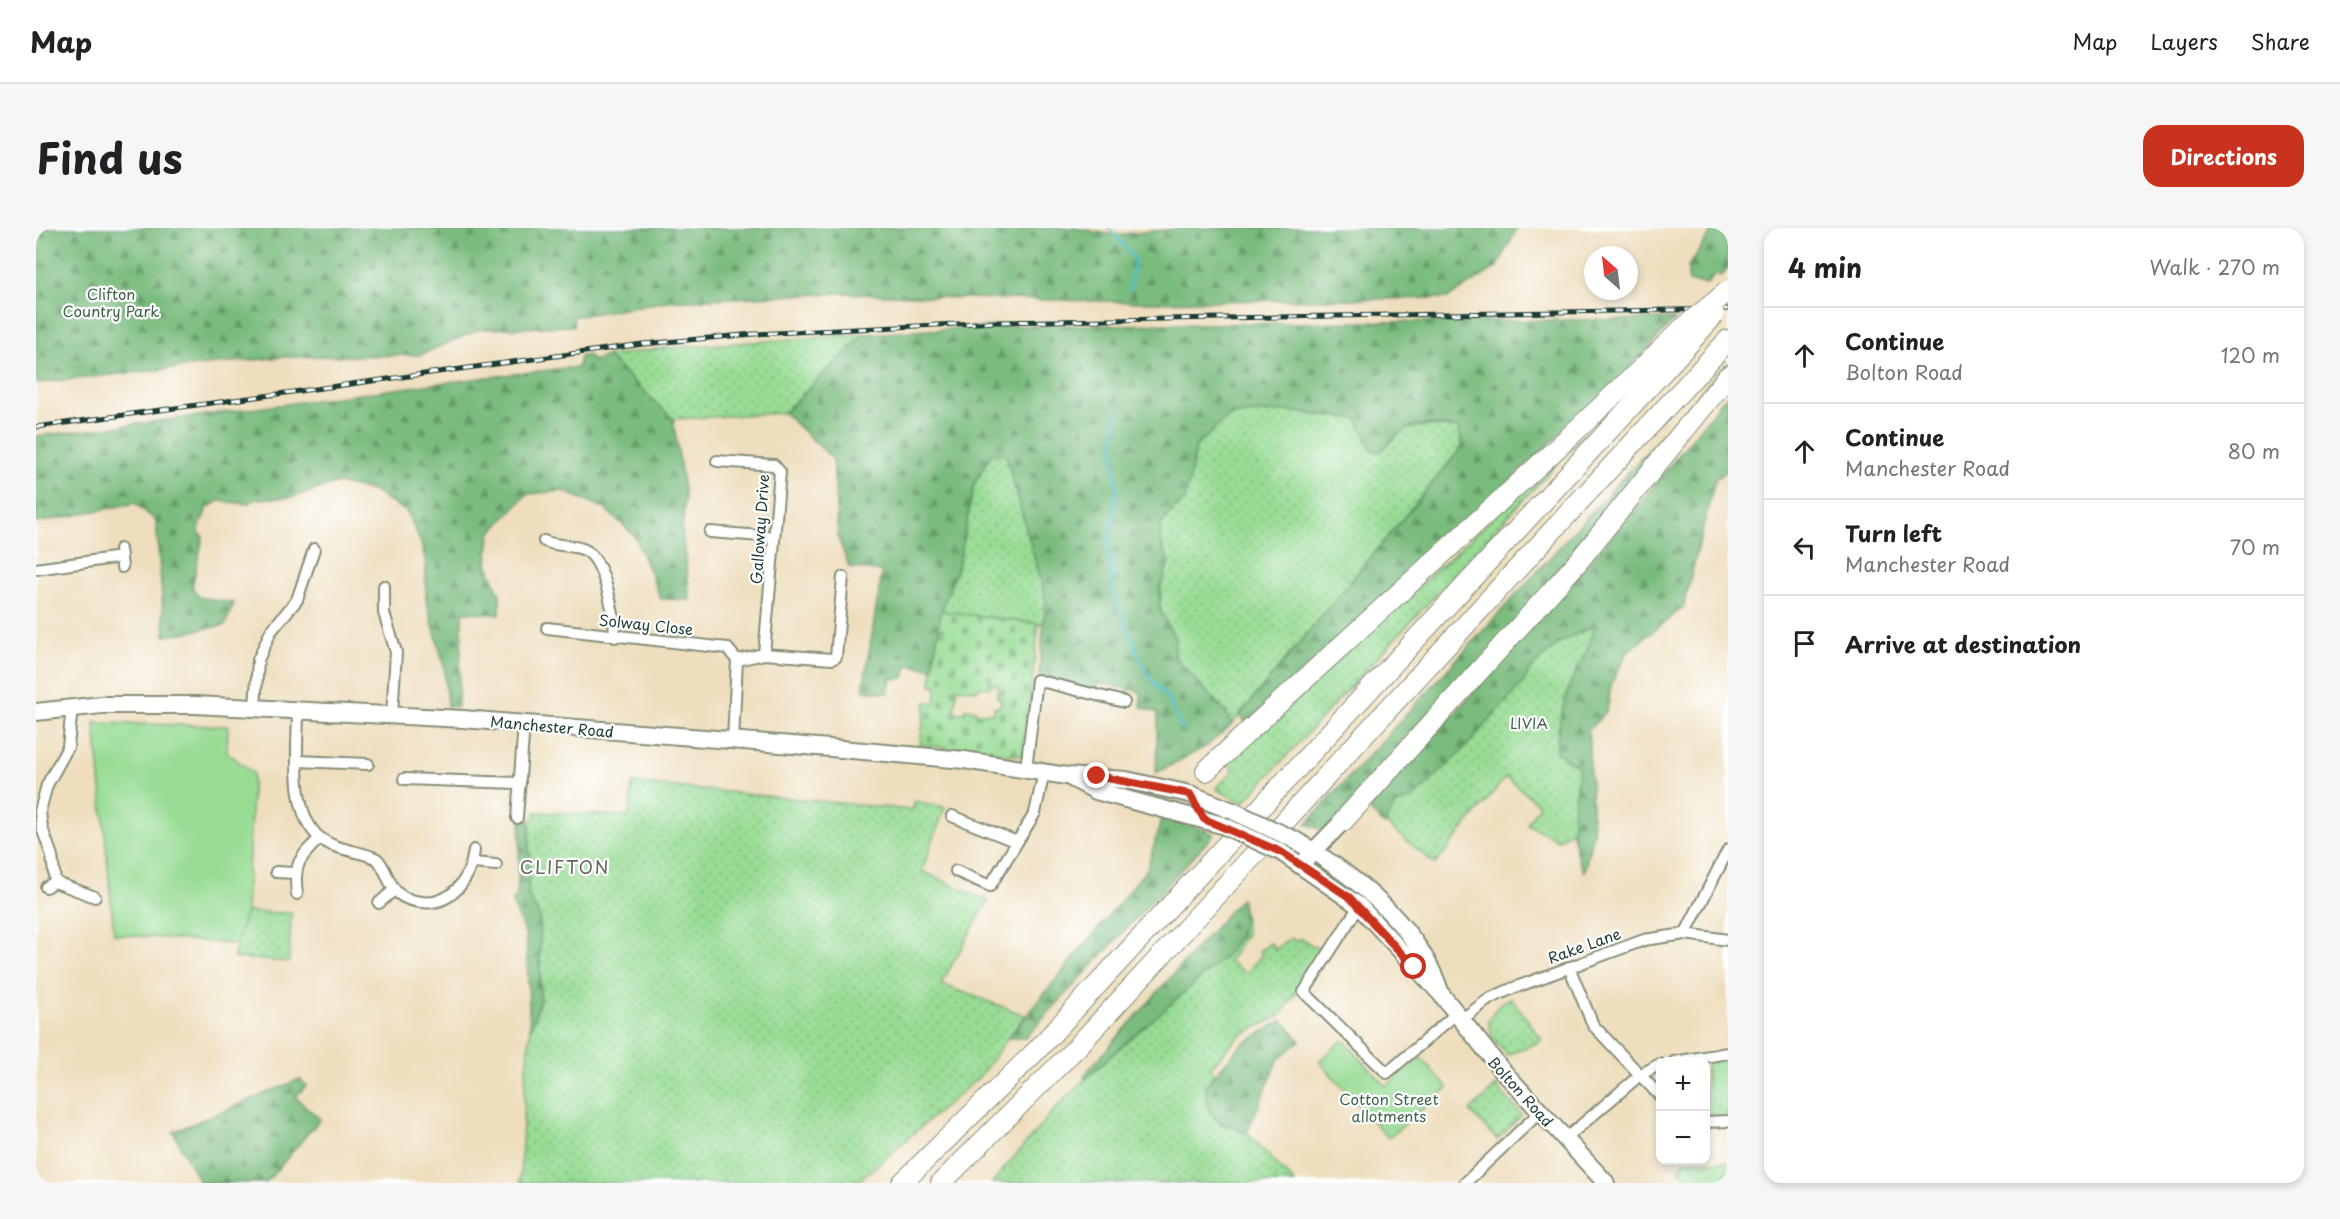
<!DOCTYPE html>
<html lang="en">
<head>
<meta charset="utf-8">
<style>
	body { margin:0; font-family:"Playpen Sans",sans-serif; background:#f6f6f6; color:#202124 }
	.controls { position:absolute; right:18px; bottom:18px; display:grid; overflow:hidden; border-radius:12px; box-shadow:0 3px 9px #0003 }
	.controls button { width:54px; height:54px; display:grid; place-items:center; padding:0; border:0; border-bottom:2px solid #e0e0e0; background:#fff; color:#202124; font:30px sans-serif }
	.compass { position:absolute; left:1548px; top:18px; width:54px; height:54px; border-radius:50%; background:#fff; box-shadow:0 3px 9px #0003; rotate:332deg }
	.stop { position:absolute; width:18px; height:18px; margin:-14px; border:4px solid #c8321e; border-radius:50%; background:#fff }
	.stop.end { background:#c8321e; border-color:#fff; box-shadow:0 2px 6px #0008 }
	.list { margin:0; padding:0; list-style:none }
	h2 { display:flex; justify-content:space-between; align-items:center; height:78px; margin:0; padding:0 24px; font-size:26px }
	h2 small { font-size:20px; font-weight:400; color:#757577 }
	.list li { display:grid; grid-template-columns:39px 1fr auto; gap:18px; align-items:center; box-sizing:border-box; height:96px; padding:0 24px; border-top:2px solid #e0e0e0 }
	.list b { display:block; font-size:22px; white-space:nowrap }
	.list p { margin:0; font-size:20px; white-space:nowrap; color:#757577 }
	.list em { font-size:20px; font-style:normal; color:#757577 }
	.icon { flex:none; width:33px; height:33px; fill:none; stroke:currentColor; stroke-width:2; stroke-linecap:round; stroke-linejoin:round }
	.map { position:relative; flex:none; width:1692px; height:955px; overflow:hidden; border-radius:18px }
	header { display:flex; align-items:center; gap:36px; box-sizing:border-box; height:84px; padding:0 30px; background:#fff; border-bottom:2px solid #e0e0e0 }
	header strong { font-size:28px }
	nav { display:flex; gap:33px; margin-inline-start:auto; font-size:21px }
	.intro { display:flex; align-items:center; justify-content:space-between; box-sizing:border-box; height:144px; padding:0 36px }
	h1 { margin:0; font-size:42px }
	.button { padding:15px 27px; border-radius:18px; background:#c8321e; color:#fff; font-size:21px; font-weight:700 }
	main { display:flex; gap:36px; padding:0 36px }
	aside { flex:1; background:#fff; border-radius:18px; box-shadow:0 3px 9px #0003 }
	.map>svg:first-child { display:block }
	.grass { fill:url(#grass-dots); stroke:#5c8c64; stroke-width:1.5 }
	.forest { fill:url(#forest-firs); stroke:#4c7c59; stroke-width:1.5 }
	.cemetery { fill:url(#cemetery-stones); stroke:#5c8c64; stroke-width:1.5; fill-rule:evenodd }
	.garden { fill:#98dc94; stroke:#5c8c64; stroke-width:1.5 }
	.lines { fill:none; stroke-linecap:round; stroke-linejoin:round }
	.stream { stroke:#50bdc8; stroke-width:3 }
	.street-casing { stroke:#868e78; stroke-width:14 }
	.primary-casing { stroke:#868e78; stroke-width:20 }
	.highway-casing { stroke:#868e78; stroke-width:22 }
	.street { stroke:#fff; stroke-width:10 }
	.primary { stroke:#fff; stroke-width:16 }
	.highway { stroke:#fff; stroke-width:20 }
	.rail-casing { stroke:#1f3d34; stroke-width:5 }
	.rail { stroke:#fff; stroke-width:3; stroke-dasharray:9; stroke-linecap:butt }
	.primary-bridge-casing { stroke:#868e78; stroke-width:20; stroke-linecap:butt }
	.highway-bridge-casing { stroke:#868e78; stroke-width:22; stroke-linecap:butt }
	.primary-bridge { stroke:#fff; stroke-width:16 }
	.highway-bridge { stroke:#fff; stroke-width:20 }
	.route { stroke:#c8321e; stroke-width:8 }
	.labels { text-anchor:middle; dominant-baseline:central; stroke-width:4.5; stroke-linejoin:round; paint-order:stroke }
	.park-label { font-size:15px; fill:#3d654c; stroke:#fff }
	.street-label { font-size:15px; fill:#1f3d34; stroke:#fff }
	.quarter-label { font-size:18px; letter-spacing:1.5px; fill:#66655c; stroke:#fff }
</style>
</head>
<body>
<header>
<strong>Map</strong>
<nav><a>Map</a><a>Layers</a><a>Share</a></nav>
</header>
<div class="intro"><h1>Find us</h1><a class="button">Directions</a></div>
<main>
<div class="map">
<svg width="1692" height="955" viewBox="0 0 1692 955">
	<defs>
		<pattern id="grass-dots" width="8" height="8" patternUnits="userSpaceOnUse" patternTransform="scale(1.5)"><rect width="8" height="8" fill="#98dc94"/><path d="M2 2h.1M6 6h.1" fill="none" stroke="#7bb47a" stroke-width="1.8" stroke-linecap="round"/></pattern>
		<pattern id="forest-firs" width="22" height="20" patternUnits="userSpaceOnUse" patternTransform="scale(1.5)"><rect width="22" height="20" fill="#7abc7e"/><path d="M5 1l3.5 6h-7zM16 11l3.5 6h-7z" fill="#639a68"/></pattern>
		<pattern id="cemetery-stones" width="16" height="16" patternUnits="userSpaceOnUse" patternTransform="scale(1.5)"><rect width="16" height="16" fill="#98dc94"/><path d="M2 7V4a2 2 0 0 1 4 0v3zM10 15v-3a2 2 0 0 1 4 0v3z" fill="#7bb47a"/></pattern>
	</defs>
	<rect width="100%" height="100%" fill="#fff"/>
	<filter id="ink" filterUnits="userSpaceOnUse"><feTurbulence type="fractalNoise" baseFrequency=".0167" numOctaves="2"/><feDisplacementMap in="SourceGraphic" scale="12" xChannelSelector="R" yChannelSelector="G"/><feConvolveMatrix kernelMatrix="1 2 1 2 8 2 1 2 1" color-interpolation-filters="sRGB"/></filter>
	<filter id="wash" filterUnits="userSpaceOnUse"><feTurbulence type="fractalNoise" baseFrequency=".008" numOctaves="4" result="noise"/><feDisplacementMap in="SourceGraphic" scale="24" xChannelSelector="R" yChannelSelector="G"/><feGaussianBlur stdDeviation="1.35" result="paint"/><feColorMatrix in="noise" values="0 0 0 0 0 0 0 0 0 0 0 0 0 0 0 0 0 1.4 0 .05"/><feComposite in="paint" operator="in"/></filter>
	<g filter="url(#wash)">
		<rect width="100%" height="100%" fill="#eedebd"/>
		<!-- grass -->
		<g class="grass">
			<path d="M 829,106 L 747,185 L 637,191 L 571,128 L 630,120 Z"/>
			<path d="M 1692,166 L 1692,242 L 1679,251 L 1647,379 L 1592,423 L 1575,456 L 1571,483 L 1552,502 L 1557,605 L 1543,635 L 1535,602 L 1522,612 L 1491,596 L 1503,577 L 1470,549 L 1399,636 L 1333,582 L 1592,290 Z"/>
			<path d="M 1252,183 L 1321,191 L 1336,222 C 1370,198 1380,194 1422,200 L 1427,218 L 1196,496 L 1190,485 L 1139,429 L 1139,411 L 1124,382 L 1125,358 L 1133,334 C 1118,304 1122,291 1149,272 L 1160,218 L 1194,187 Z"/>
			<path d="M 1549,205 L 1207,575 L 1180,561 L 1198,541 L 1191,535 Z"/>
			<path d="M 969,225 L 1010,371 L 1008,396 L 905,383 L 922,338 L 938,256 L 955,226 Z"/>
			<path d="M 596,555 L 876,582 L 879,573 L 909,579 L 886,643 L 952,673 L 905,756 L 989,787 L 943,849 L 820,955 L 484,955 L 489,852 L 494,803 L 504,772 L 504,690 L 492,666 L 494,592 L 499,591 L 499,584 L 593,588 Z"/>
			<path d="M 1208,683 L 1210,706 L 1193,733 L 1210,745 L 1226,727 L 1223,723 L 1235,715 L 1239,721 L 1255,710 L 1261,714 L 1264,710 L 1288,724 L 1244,788 L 1203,808 L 1174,840 L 1179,845 L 1171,856 L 1171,879 L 1184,895 L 1211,905 L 1259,955 L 956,955 L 1025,874 L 1204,709 Z"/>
			<path d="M 210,684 L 255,685 L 253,734 L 198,730 L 201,711 Z"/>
			<path d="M 1475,770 L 1505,810 L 1504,814 L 1471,827 L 1456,809 L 1452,793 L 1463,776 Z"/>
			<path d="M 1692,829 L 1692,887 L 1670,888 L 1670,835 Z"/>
			<path d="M 1460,858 L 1486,887 L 1461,912 L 1434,883 Z"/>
			<path d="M 1649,933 L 1692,934 L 1692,955 L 1655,955 L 1643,942 Z"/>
		</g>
		<!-- forest -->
		<g class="forest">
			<path d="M 0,0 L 1039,0 L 1078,7 L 1149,0 L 1481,0 L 1461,39 L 1412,70 L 1103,74 L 924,70 L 807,65 L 631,73 L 537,89 L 538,98 L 444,101 L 384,127 L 247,129 L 0,155 Z"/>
			<path d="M 1678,0 L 1692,0 L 1692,41 L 1685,48 L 1681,45 L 1671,56 L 1652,54 L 1652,39 Z"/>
			<path d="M 1639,91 L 1580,155 L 1210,495 L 1204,487 L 1427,218 L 1422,200 C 1382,194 1372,192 1345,224 L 1336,222 L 1321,191 L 1252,183 L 1194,187 L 1160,218 L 1149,273 C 1122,291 1118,304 1133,334 L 1124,359 L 1124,382 L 1139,411 L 1139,429 L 1190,485 L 1196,496 L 1171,518 L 1120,545 L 1122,485 L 1105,479 L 1105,464 L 1062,455 L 1061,463 L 1023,455 L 1003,446 L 1010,371 L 969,225 L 955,227 L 938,256 L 922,338 L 905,383 L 897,441 L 871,437 L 868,450 L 855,451 L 852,465 L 827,462 L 846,344 L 813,339 L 802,309 L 797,231 L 748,185 L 829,106 L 961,98 Z"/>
			<path d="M 552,127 L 557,133 L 571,128 L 637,191 L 649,268 L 646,303 L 654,372 L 625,371 L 598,307 L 568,280 L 527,263 L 491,266 L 454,306 L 451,336 L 464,367 L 464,386 L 427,384 L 422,479 L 411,478 L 408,437 L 390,372 L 390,335 L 385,315 L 370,283 L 337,263 L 302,255 L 256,269 L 220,271 L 211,276 L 183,273 L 171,280 L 162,303 L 167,309 L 156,359 L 163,369 L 198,375 L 189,397 L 129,408 L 120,293 L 99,275 L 0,295 L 0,208 C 181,189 361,157 542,139 L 544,128 Z"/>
			<path d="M 1692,135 L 1692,141 L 1502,369 L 1290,603 L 1270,596 Z"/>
			<path d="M 1692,166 L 1692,242 L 1679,251 L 1647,379 L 1592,423 L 1575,456 L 1571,483 L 1552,502 L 1557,605 L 1548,644 C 1530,611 1538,576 1543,540 L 1520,524 C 1522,498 1526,474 1537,450 C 1546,432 1555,419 1557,398 L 1523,415 L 1497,438 L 1487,455 L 1427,522 L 1378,569 L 1358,578 L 1349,597 L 1333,582 L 1592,290 Z"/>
			<path d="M 1127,586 L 1178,606 L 989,810 L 972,810 L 1111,641 Z"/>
			<path d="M 485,592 L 494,592 L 492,666 L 504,690 L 504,772 L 494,803 L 490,708 L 476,674 L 481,668 Z"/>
			<path d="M 1205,670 C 1211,694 1204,709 1190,728 L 1048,851 L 1049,846 Z"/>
			<path d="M 1247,792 L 1264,813 L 1243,830 L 1211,905 C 1185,896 1165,889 1171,856 L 1206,816 Z"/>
			<path d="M 264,851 L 270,858 L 259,869 L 284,891 L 230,955 L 164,955 L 137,904 Z"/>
		</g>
		<!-- cemetery -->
		<path class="cemetery" d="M 905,383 L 1003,396 L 987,528 L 884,517 L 890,474 L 899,475 L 901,458 L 895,457 ZM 954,456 L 962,457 L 961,469 L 966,473 L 963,479 L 958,479 L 958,485 L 940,485 L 940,482 L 929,481 L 928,485 L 921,485 L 919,481 L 921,460 L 942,462 L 943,459 L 954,460 Z"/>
		<!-- garden -->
		<g class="garden">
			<path d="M 59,495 L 192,498 L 191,524 L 217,545 L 210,684 L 200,716 L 78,706 Z"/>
			<path d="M 1307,812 L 1350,858 L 1385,830 L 1412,860 L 1352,910 L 1283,833 Z"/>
		</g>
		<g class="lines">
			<!-- stream -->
			<g class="stream">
				<path d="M 1073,0 L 1099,31 L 1093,62"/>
				<path d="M 1081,183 L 1078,223 L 1081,264 L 1072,316 L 1077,366 L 1111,446 L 1133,473 L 1147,503"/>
			</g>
		</g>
	</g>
	<g filter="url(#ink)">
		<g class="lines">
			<!-- street casing -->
			<g class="street-casing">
				<g id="street">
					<path d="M 681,233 L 738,237 L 744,244 L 728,426"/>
					<path d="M 674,304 L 738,309"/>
					<path d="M 508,313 C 521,319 537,316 549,322 C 569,332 579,389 579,409"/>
					<path d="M 84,321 L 86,339"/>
					<path d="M 0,341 L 85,329"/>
					<path d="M 348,358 L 348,385 L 360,424 L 356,488"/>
					<path d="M 511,400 L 691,420 L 701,432"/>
					<path d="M 219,480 L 222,432 L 235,403 L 261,372 L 278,321"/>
					<path d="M 262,483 C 262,518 253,585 284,610 C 300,623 323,622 341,631 C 351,641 352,658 363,666 C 369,671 377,673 385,674 C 416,678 435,650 438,622"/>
					<path d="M 697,513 L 701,432 L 728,426 L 796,431 L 800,429 L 807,349"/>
					<path d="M 262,533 L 332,536"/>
					<path d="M 990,541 L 1001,452 L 1088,474"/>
					<path d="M 368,551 L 484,555"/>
					<path d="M 916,588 L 981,614"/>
					<path d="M 481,590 L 488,495"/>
					<path d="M 437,635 L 460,637"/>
					<path d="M 920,643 L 954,658 L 999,585 L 1008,544"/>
					<path d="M 240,644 L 259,645"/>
					<path d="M 19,654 L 16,628 L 6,600 L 4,583 L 11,557 L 32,519 L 36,478"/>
					<path d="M 10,659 L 19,654 L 59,669"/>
					<path d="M 261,666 C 257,637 263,630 284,610"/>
					<path d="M 343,675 L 358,662"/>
					<path d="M 1323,678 L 1268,764 L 1351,845 L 1420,786"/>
					<path d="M 1649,706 L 1692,622"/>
					<path d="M 1533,739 L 1557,797 L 1624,868"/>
					<path d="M 1425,792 L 1453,771 L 1475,761 L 1608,712 L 1649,706 L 1692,712"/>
					<path d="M 1638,834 L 1692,825"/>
					<path d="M 1670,894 L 1692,893"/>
					<path d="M 1529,911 L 1604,847 L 1624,836"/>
					<path d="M 1429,955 L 1504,884"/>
				</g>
			</g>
			<!-- primary casing -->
			<g class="primary-casing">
				<g id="primary">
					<path d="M 0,484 L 66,477 L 159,477 L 427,491 L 794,520 L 928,532 L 1031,548 L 1090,552 L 1154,566 L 1199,584"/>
					<path d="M 1035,550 L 1060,563 L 1186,597"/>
					<path d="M 1257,611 C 1317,646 1381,695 1404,763"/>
					<path d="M 1245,624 L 1323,678 L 1405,766 L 1464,840 L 1570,955"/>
					<path d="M 1272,629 L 1307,593"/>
				</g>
			</g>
			<!-- highway casing -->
			<g class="highway-casing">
				<g id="highway">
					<path d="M 1170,543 C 1328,394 1492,252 1647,100"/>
					<path d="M 1307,593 L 1541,335 L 1692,148"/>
					<path d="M 866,955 L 1001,822 L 1656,112"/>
					<path d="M 905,955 L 1041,819 L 1692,112"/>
				</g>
			</g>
			<!-- street -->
			<use href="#street" class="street"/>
			<!-- primary -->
			<use href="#primary" class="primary"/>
			<!-- highway -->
			<use href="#highway" class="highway"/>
			<!-- rail casing -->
			<g class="rail-casing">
				<path id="rail" d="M 0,199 L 607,116 L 718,106 L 962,94 L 1692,81"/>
			</g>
			<!-- rail -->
			<use href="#rail" class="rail"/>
			<!-- primary-bridge casing -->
			<g class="primary-bridge-casing">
				<g id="primary-bridge">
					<path d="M 1199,584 L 1257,611"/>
					<path d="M 1186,597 L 1245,624"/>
				</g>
			</g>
			<!-- highway-bridge casing -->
			<g class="highway-bridge-casing">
				<g id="highway-bridge">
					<path d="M 1647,100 L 1692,63"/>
					<path d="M 1656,112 L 1678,87"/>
				</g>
			</g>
			<!-- primary-bridge -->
			<use href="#primary-bridge" class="primary-bridge"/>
			<!-- highway-bridge -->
			<use href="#highway-bridge" class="highway-bridge"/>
		</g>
	</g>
	<g class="lines" filter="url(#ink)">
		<!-- route -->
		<path class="route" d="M 1061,548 L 1154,566 L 1168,591 L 1245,624 L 1313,669 L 1378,739"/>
	</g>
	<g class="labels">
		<!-- park labels -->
		<g class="park-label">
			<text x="75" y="65">Clifton<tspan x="75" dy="17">Country Park</tspan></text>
			<text x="1493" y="494">LIVIA</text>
			<text x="1353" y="870">Cotton Street<tspan x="1353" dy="17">allotments</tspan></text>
		</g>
		<!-- street labels -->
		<g class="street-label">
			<text transform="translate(723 301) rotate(-86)">Galloway Drive</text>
			<text transform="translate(610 396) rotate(6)">Solway Close</text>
			<text transform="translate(516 498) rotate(5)">Manchester Road</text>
			<text transform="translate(1548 717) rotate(-20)">Rake Lane</text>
			<text transform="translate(1485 863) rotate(48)">Bolton Road</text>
		</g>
		<!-- quarter labels -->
		<g class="quarter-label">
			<text x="529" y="638">CLIFTON</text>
		</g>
	</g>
</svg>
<div class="controls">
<button>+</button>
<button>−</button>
</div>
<svg class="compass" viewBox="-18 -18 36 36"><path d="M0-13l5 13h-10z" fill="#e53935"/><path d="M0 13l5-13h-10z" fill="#757577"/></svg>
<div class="stop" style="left:1378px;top:739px"></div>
<div class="stop end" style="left:1061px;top:548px"></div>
</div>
<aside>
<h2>4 min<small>Walk · 270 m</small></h2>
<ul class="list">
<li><svg class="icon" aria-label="ahead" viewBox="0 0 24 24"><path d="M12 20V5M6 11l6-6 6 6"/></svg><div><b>Continue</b><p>Bolton Road</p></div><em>120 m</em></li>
<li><svg class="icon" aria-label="ahead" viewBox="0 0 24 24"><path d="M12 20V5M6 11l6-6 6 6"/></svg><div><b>Continue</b><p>Manchester Road</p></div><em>80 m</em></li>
<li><svg class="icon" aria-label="left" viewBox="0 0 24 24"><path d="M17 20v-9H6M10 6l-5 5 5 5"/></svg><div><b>Turn left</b><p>Manchester Road</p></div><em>70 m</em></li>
<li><svg class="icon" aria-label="arrive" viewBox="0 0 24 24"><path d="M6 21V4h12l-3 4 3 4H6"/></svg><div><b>Arrive at destination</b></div></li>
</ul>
</aside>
</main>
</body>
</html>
